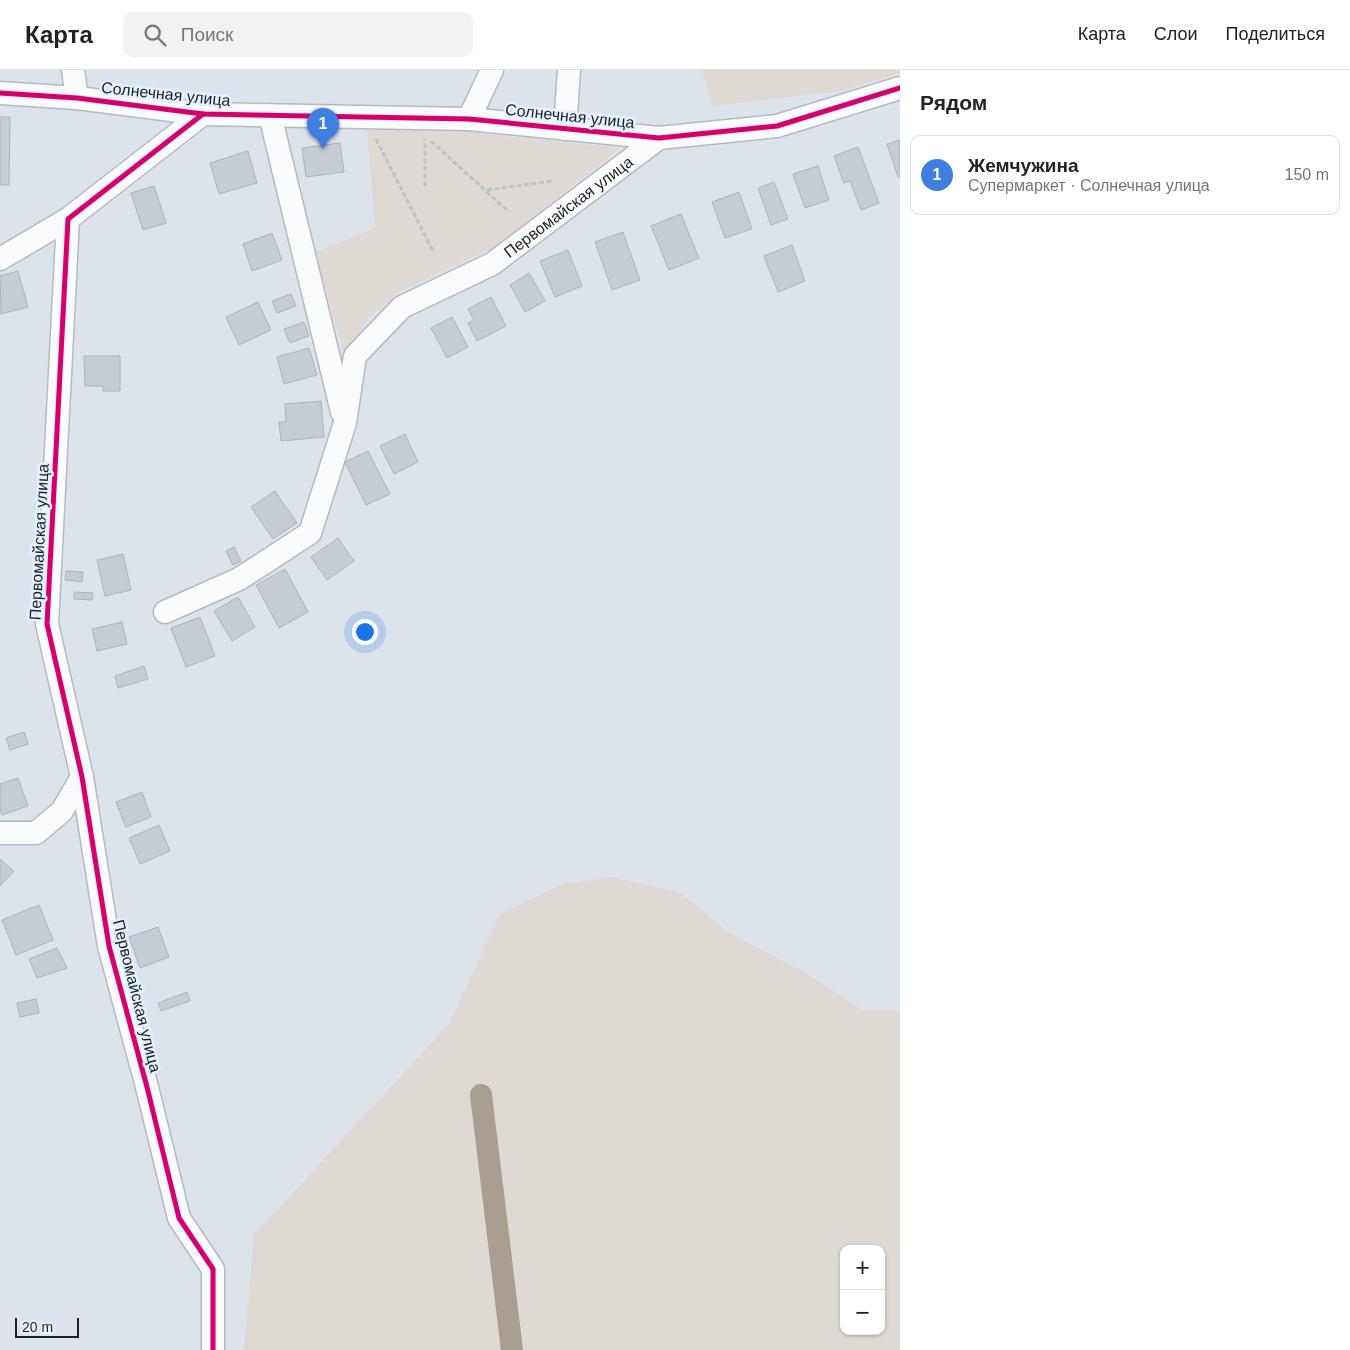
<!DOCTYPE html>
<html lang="ru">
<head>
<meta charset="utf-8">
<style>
	body { margin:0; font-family:Helvetica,sans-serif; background:#f2f2f2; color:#222 }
	.controls { position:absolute; right:15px; bottom:15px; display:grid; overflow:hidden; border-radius:10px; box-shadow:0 1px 4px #0004 }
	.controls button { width:45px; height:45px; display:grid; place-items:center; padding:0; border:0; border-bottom:1px solid #e0e0e0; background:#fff; color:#222; font:25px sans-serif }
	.scale { position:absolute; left:15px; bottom:12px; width:64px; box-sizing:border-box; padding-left:5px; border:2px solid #1d2126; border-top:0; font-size:14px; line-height:18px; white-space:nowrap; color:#1d2126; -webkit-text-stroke:4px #e3f0ff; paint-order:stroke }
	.you { position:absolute; left:364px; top:561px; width:18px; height:18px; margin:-12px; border:4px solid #fff; border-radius:50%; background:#1a73e8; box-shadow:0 0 0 8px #1a73e833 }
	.badge { display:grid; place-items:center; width:32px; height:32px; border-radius:50%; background:#2563eb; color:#fff; font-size:16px; font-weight:700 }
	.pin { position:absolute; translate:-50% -41px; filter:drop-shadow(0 1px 2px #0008) }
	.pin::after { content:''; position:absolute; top:26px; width:18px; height:15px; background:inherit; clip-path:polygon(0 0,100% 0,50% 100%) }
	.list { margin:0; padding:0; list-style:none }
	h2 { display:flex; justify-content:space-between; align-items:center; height:65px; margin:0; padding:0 20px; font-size:21px }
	h2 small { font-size:16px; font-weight:400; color:#767676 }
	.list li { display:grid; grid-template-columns:32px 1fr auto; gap:15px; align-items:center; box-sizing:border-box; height:80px; margin:0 10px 10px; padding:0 10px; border:1px solid #e0e0e0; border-radius:10px }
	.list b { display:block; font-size:19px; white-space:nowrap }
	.list p { margin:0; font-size:16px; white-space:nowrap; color:#767676 }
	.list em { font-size:16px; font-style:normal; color:#767676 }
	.icon { flex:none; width:28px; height:28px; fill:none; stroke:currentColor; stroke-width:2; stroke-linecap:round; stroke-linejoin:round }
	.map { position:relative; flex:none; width:900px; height:1280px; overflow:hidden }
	header { display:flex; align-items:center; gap:30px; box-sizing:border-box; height:70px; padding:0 25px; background:#fff; border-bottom:1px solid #e0e0e0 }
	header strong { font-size:24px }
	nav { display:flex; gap:28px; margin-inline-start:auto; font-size:18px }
	.search { width:350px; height:45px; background:#f2f2f2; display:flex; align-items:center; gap:12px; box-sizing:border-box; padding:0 18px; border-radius:10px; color:#767676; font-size:19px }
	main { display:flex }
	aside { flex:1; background:#fff }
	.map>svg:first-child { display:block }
	.green { fill:#ded9d2; fill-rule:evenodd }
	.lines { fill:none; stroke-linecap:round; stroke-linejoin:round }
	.canal { stroke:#aa9e91; stroke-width:22 }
	.building { fill:#c6ccd4; stroke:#adb3b9 }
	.minor-casing { stroke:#b5bac1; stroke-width:25 }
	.path { stroke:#c0c2c4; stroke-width:3; stroke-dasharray:5 2.5; stroke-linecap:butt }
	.minor { stroke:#fafbfc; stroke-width:22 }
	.cycleway-casing { stroke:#e3f0ff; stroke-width:8 }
	.cycleway { stroke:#d6006c; stroke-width:5 }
	.labels { text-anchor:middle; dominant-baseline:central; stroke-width:5; stroke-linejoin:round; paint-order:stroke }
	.street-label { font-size:16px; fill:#1d2126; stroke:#e3f0ff }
</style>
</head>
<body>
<header>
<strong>Карта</strong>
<div class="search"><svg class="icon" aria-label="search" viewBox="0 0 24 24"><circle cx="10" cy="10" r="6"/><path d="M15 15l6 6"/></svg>Поиск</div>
<nav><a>Карта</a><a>Слои</a><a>Поделиться</a></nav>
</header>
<main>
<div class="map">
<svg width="900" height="1280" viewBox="0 0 900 1280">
	<rect width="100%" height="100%" fill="#dce3eb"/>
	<!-- green -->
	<g class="green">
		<path d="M 702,0 L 900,0 L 900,3 L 842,21 L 713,36 Z"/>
		<path d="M 367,56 L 467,62 L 621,78 L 493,178 L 399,222 L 368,249 L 345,284 L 314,183 L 375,158 Z"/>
		<path d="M 611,807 L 681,823 L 726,861 L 809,905 L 862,940 L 900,940 L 900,1280 L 244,1280 L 254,1165 L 449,954 L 500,844 L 562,814 ZM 844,1179 L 881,1179 L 881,1261 L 844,1261 Z"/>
	</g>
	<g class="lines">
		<!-- canal -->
		<path class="canal" d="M 481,1025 L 512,1280"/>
	</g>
	<!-- building -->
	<g class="building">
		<path d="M 0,47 L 10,47 L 9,115 L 0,115 Z"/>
		<path d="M 900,70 L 900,106 L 898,107 L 887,74 Z"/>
		<path d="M 340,73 L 344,102 L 306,107 L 302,78 Z"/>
		<path d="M 858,77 L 879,133 L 861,140 L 850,111 L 844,113 L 834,86 Z"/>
		<path d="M 248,81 L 257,113 L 219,124 L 210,93 Z"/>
		<path d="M 818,96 L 829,130 L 805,138 L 793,104 Z"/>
		<path d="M 774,112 L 788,149 L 771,155 L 758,118 Z"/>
		<path d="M 154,116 L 166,153 L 143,160 L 131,123 Z"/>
		<path d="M 739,122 L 752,159 L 725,168 L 712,132 Z"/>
		<path d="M 681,144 L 699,188 L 669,200 L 651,156 Z"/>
		<path d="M 623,162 L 640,210 L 612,220 L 595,172 Z"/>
		<path d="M 272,163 L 282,190 L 252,201 L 243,174 Z"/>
		<path d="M 792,175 L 805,211 L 778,222 L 764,186 Z"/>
		<path d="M 568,180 L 582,216 L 555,227 L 540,191 Z"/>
		<path d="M 18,201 L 28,237 L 1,244 L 0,206 Z"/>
		<path d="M 529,203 L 545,231 L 525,242 L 510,215 Z"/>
		<path d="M 291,224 L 296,236 L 277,243 L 272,231 Z"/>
		<path d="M 491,227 L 506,256 L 477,271 L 468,253 L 474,250 L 468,239 Z"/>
		<path d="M 258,232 L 271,260 L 239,275 L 226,247 Z"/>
		<path d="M 452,247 L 468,277 L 447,288 L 431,258 Z"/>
		<path d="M 304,252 L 309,266 L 290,273 L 284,259 Z"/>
		<path d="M 309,278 L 317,305 L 284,314 L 277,287 Z"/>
		<path d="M 84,286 L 120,286 L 120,321 L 103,321 L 103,316 L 85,316 Z"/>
		<path d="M 321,331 L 324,367 L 281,371 L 279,352 L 286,352 L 285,334 Z"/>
		<path d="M 405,364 L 418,392 L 394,404 L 380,376 Z"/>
		<path d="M 368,381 L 390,424 L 366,435 L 345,392 Z"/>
		<path d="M 275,421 L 297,453 L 273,469 L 251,437 Z"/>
		<path d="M 338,468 L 354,491 L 327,510 L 311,487 Z"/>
		<path d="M 234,477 L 241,491 L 233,495 L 226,481 Z"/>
		<path d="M 123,484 L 131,520 L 105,526 L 97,490 Z"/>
		<path d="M 285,499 L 308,542 L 279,558 L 256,515 Z"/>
		<path d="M 66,501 L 83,502 L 82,512 L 65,510 Z"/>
		<path d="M 74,522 L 93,523 L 92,530 L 74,529 Z"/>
		<path d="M 238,527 L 255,557 L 232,571 L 214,541 Z"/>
		<path d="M 200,547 L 215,586 L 186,597 L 171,558 Z"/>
		<path d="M 122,552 L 127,574 L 97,581 L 92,559 Z"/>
		<path d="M 144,596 L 148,609 L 118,618 L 115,606 Z"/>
		<path d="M 24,662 L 28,674 L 10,680 L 6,668 Z"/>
		<path d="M 18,708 L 28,736 L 2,745 L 0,738 L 0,714 Z"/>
		<path d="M 142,722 L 151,747 L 126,757 L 116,732 Z"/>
		<path d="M 159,755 L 170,781 L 140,794 L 129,768 Z"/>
		<path d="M 0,789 L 14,801 L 0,816 Z"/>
		<path d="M 39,835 L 53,870 L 16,885 L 2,850 Z"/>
		<path d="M 158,857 L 169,887 L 140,898 L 129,867 Z"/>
		<path d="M 57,878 L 67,898 L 37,908 L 29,889 Z"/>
		<path d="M 187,922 L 190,931 L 161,941 L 158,933 Z"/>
		<path d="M 36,929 L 39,943 L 20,947 L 17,933 Z"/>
	</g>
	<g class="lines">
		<!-- minor casing -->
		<g class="minor-casing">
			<g id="minor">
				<path d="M 73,0 L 77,28"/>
				<path d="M 0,23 L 77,28 L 203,44 L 469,49 L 659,68 L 777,56 L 900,18"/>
				<path d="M 203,44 L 68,149 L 47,554 L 82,707 L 109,876 L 147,1017 L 179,1148 L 213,1199 L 213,1280"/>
				<path d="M 270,45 L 342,342"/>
				<path d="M 469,49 L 492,0"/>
				<path d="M 565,59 L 569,0"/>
				<path d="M 0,189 L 68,149"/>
				<path id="s1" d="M 165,542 L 239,509 L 310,463 L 345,353 L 355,286 L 402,237 L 492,194 L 659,68"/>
				<path d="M 0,763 L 36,763 L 62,741 L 82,707"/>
			</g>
		</g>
		<!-- path -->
		<g class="path">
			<path d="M 376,69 L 434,183"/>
			<path d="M 431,71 L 509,142"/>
			<path d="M 425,116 L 425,70"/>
			<path d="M 487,120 L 552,111"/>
		</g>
		<!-- minor -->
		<use href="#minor" class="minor"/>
		<!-- cycleway casing -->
		<g class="cycleway-casing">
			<g id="cycleway">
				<path d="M 0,23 L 77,28 L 203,44 L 469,49 L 659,68 L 777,56 L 900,18"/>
				<path d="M 203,44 L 68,149 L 47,554 L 82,707 L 109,876 L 147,1017 L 179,1148 L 213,1199 L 213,1280"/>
			</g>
		</g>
		<!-- cycleway -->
		<use href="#cycleway" class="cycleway"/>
	</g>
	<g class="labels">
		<!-- street labels -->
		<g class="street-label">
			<text transform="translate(166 24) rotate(6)">Солнечная улица</text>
			<text transform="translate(570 46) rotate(6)">Солнечная улица</text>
			<text stroke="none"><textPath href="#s1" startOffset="612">Первомайская улица</textPath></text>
			<text transform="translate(39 472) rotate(-87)">Первомайская улица</text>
			<text transform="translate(137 926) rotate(76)">Первомайская улица</text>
		</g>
	</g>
</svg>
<div class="controls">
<button>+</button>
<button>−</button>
</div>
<div class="scale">20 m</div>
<div class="you"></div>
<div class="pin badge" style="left:323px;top:79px;background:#3f7fe0">1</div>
</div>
<aside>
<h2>Рядом<small></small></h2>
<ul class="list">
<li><span class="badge" style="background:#3f7fe0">1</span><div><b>Жемчужина</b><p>Супермаркет · Солнечная улица</p></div><em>150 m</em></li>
</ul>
</aside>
</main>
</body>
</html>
